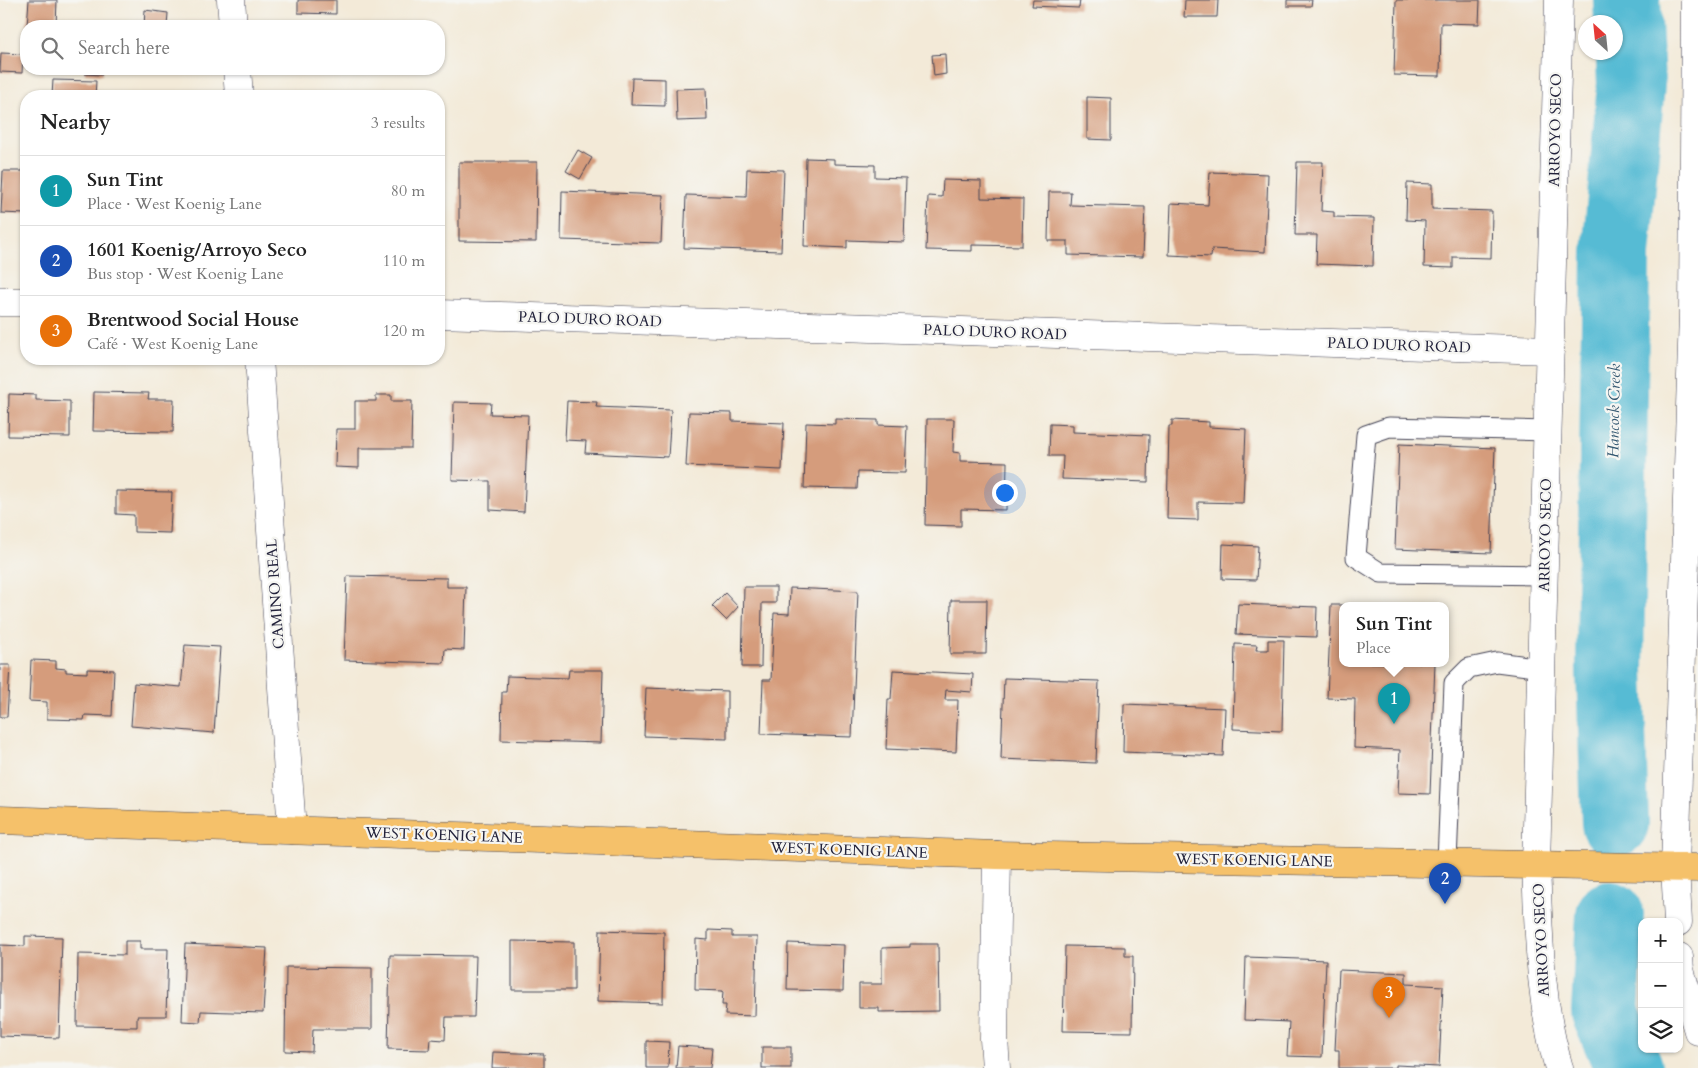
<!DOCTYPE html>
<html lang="en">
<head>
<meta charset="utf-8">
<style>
	body { margin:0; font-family:Cardo,serif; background:#f6f6f6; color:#222 }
	.controls { position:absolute; right:15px; bottom:15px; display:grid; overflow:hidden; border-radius:10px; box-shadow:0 1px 4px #0004 }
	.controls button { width:45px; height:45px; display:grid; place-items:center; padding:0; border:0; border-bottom:1px solid #e0e0e0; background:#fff; color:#222; font:25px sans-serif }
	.compass { position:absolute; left:1578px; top:15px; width:45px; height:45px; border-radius:50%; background:#fff; box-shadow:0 1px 4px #0004; rotate:333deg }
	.you { position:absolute; left:1004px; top:492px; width:18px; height:18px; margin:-12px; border:4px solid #fff; border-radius:50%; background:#1a73e8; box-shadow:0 0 0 8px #1a73e833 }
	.badge { display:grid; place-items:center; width:32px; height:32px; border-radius:50%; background:#ea580c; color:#fff; font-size:16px; font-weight:700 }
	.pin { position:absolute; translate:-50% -41px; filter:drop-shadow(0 1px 2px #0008) }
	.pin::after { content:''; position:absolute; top:26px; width:18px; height:15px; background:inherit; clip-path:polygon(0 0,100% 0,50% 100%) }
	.popup { position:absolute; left:1339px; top:602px; width:110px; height:65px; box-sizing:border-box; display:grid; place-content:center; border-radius:10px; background:#fff; filter:drop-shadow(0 1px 4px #0005); font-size:16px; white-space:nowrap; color:#767676 }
	.popup b { font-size:19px; color:#222 }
	.popup::after { content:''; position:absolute; left:50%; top:100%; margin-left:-10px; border:10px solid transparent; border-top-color:#fff }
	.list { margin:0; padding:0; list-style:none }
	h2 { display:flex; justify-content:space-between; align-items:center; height:65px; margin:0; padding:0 20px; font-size:21px }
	h2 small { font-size:16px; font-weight:400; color:#767676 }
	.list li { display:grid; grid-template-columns:32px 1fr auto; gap:15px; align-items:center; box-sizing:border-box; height:70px; padding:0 20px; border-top:1px solid #e0e0e0 }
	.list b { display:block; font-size:19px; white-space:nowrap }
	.list p { margin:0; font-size:16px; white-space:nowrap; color:#767676 }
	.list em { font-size:16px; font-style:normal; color:#767676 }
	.icon { flex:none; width:28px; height:28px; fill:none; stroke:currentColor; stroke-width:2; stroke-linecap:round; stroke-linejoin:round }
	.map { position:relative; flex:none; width:1698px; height:1068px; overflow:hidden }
	.search { position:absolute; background:#fff; box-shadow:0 1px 4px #0004; left:20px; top:20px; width:425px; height:55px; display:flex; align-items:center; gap:12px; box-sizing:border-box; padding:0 18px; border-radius:20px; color:#767676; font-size:19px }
	.panel { position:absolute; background:#fff; box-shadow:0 1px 4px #0004; left:20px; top:90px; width:425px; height:275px; border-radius:20px }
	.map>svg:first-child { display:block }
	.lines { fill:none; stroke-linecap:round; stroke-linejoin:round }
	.river { stroke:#56bbd4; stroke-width:68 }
	.building { fill:#d59c7c }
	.lane-casing { stroke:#414053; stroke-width:21 }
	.street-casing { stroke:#414053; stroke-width:29 }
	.primary-casing { stroke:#414053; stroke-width:29 }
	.lane { stroke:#fff; stroke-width:19 }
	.street { stroke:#fff; stroke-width:28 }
	.primary { stroke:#f5c16b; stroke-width:28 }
	.labels { text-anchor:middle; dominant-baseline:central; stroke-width:4.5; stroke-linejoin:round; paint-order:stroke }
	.street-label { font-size:15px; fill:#22223b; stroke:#f6f6f2 }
	.water-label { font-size:16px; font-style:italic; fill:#345871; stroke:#f6f6f2 }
</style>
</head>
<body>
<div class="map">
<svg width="1698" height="1068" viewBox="0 0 1698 1068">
	<rect width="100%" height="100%" fill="#f6f6f2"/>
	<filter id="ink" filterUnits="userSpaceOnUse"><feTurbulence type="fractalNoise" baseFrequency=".02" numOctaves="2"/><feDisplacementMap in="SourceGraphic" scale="10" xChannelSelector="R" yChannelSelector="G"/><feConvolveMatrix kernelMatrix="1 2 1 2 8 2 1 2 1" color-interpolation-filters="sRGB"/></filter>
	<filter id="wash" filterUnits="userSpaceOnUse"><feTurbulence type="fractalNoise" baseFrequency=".0096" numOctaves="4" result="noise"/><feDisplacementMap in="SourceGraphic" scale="20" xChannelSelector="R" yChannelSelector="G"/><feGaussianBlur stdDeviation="1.12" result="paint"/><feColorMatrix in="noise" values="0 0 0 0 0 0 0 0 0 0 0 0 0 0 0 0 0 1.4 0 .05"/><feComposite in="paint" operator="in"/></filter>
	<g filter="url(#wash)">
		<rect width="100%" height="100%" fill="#f3ead8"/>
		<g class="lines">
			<!-- river -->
			<g class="river">
				<path d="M 1615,823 L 1610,669 L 1616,254 L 1631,84 L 1627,0"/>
				<path d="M 1610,915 L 1605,1012 L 1629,1068"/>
			</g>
		</g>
		<g id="blocks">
			<!-- building -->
			<g class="building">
				<path d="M 29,0 L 57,0 L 56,26 L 27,26 Z"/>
				<path d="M 298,0 L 336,0 L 336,14 L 298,13 Z"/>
				<path d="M 1033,0 L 1080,0 L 1079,8 L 1032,6 Z"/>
				<path d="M 1185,0 L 1218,0 L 1217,17 L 1184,17 Z"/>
				<path d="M 1287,0 L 1312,0 L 1311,6 L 1287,6 Z"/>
				<path d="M 1396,0 L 1480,0 L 1479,24 L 1441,23 L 1440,76 L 1394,75 Z"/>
				<path d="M 145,10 L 168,13 L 167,26 L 144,26 Z"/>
				<path d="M 1,53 L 23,54 L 22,73 L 0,72 Z"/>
				<path d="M 945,54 L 946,74 L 934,76 L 932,55 Z"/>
				<path d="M 85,69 L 102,69 L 102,75 L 85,74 Z"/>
				<path d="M 632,78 L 665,79 L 665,106 L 631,105 Z"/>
				<path d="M 53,80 L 96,81 L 95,96 L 52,96 Z"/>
				<path d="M 706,88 L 707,120 L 677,121 L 676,89 Z"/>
				<path d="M 1087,97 L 1111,98 L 1111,140 L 1087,139 Z"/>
				<path d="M 25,127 L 26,127 L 26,214 L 1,213 L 3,171 L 23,171 Z"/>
				<path d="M 578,150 L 592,158 L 580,179 L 566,171 Z"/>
				<path d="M 806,158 L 834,159 L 834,164 L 875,165 L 875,177 L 906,178 L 904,242 L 847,240 L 847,248 L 804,246 Z"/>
				<path d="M 459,162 L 537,162 L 536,242 L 459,241 Z"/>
				<path d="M 1297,162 L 1323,162 L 1321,211 L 1334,212 L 1334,217 L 1374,218 L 1373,266 L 1316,264 L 1317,235 L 1295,235 Z"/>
				<path d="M 747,169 L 784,170 L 781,251 L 684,248 L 686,195 L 746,197 Z"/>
				<path d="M 1210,172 L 1268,174 L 1265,252 L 1212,249 L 1211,257 L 1169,255 L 1171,203 L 1208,205 Z"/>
				<path d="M 943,180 L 981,181 L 981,198 L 1023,199 L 1022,246 L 972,245 L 972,251 L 926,250 L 928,196 L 942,197 Z"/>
				<path d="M 1407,183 L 1432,184 L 1432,209 L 1492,211 L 1491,258 L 1453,257 L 1453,268 L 1424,267 L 1425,221 L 1406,220 Z"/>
				<path d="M 562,191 L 663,195 L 661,243 L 561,240 Z"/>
				<path d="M 1049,192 L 1071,192 L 1070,205 L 1145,207 L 1143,257 L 1068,255 L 1068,241 L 1048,241 Z"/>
				<path d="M 94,392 L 149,393 L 148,399 L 174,399 L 173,432 L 93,431 Z"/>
				<path d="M 9,394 L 36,395 L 36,400 L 70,401 L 70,437 L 8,436 Z"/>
				<path d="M 376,395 L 391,395 L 391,401 L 412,401 L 411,448 L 359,448 L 359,468 L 335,467 L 336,429 L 355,429 L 355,401 L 376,401 Z"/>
				<path d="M 567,401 L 597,402 L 596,407 L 671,410 L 668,457 L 585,453 L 586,441 L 565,440 Z"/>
				<path d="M 454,402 L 491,403 L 490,414 L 528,415 L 524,512 L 490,510 L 490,481 L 452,480 Z"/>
				<path d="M 689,412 L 732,413 L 732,421 L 784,423 L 782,470 L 686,466 Z"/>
				<path d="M 835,419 L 878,420 L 878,425 L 907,426 L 905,473 L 858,472 L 857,489 L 804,488 L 806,423 L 835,424 Z"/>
				<path d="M 927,419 L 954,419 L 953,452 L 960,453 L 960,461 L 1007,462 L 1006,510 L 961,509 L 961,526 L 925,525 Z"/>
				<path d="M 1172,420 L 1209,422 L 1209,427 L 1246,429 L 1243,503 L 1198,502 L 1198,520 L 1167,519 L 1169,426 L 1172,426 Z"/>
				<path d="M 1050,424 L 1073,425 L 1073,432 L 1149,435 L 1148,482 L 1062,479 L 1063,456 L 1049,456 Z"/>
				<path d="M 1399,444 L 1495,448 L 1491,553 L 1395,549 Z"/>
				<path d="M 116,491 L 172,492 L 170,533 L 134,532 L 134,515 L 116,514 Z"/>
				<path d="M 1223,544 L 1258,546 L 1256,580 L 1222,579 Z"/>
				<path d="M 347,576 L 447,578 L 447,587 L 466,587 L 464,650 L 445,649 L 444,663 L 344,660 Z"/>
				<path d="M 744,587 L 776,587 L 776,603 L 762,603 L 761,667 L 742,667 Z"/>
				<path d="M 790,588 L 858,591 L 852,737 L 761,734 L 763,680 L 771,680 L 774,613 L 789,614 Z"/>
				<path d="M 725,593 L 738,607 L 726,620 L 712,606 Z"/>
				<path d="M 951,600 L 987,600 L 986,654 L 950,654 Z"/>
				<path d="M 1238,604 L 1317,607 L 1316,637 L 1236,634 Z"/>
				<path d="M 1331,605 L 1343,605 L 1343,663 L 1435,663 L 1430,794 L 1398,793 L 1400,750 L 1354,748 L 1355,699 L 1327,698 Z"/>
				<path d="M 1268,640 L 1284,640 L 1282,731 L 1233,729 L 1235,644 L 1257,645 L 1256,650 L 1268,650 Z"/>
				<path d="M 185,645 L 220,647 L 214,733 L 131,726 L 134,683 L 181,687 Z"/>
				<path d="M 31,660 L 56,661 L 56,668 L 66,669 L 66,672 L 87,673 L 87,669 L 114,670 L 112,716 L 85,715 L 84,720 L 47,719 L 47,702 L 29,701 Z"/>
				<path d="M 0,665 L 10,665 L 7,717 L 0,717 Z"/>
				<path d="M 569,670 L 603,670 L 601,743 L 501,740 L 502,692 L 506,692 L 507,676 L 568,678 Z"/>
				<path d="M 893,670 L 973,674 L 972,692 L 946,690 L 945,700 L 958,700 L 956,752 L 886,749 L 888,699 L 891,699 Z"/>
				<path d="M 1004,678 L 1099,681 L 1096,763 L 1001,759 Z"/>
				<path d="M 646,688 L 727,691 L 727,739 L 644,736 Z"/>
				<path d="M 1124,704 L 1225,708 L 1223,756 L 1123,752 Z"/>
				<path d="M 600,930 L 664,932 L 663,1003 L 598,1001 Z"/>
				<path d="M 708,930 L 732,931 L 732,937 L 757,937 L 755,1016 L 725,1015 L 726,1005 L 722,1005 L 723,991 L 695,990 L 696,939 L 708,940 Z"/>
				<path d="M 25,936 L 62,937 L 59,1038 L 0,1036 L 0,945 L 25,946 Z"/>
				<path d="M 125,941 L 140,941 L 140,949 L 168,949 L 166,1016 L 137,1016 L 137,1027 L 77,1026 L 78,954 L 125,955 Z"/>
				<path d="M 512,941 L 574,942 L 574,990 L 512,990 Z"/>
				<path d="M 788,943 L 844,945 L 843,991 L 787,990 Z"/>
				<path d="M 185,944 L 267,948 L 263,1013 L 201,1011 L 200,1022 L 182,1021 Z"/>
				<path d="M 910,944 L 938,944 L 939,1011 L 879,1012 L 879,1008 L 859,1008 L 859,984 L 882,984 L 882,948 L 910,947 Z"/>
				<path d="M 1065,946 L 1125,947 L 1125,956 L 1133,956 L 1132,1032 L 1063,1031 Z"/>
				<path d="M 390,955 L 476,956 L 474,1017 L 446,1017 L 445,1040 L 430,1039 L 429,1050 L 388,1049 Z"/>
				<path d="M 1246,957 L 1326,960 L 1322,1057 L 1287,1056 L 1289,1022 L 1244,1020 Z"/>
				<path d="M 286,967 L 372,968 L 372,1029 L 313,1029 L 312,1052 L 285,1051 Z"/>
				<path d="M 1339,970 L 1406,973 L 1406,984 L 1443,986 L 1439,1067 L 1396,1065 L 1396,1068 L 1339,1068 L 1339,1050 L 1335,1050 Z"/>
				<path d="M 646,1041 L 669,1042 L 668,1068 L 646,1068 Z"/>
				<path d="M 678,1046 L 712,1048 L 710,1068 L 676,1068 Z"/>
				<rect x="762" y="1047" width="29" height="21"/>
				<path d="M 493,1052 L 544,1054 L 544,1068 L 492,1068 Z"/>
			</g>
		</g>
	</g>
	<g filter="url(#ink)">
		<use href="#blocks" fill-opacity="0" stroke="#414053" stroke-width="1"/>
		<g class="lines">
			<!-- lane casing -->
			<g class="lane-casing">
				<g id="lane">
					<path d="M 1544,575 L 1381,573 L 1356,557 L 1366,435 L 1389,427 L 1548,431"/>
					<path d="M 1447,863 L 1454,683 L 1469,668 L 1497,662 L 1542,668"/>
				</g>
			</g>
			<!-- street casing -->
			<g class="street-casing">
				<g id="street">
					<path d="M 231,0 L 233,26"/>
					<path d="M 1559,0 L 1536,865 C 1539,935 1539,1000 1559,1068"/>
					<path d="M 237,69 L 239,96"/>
					<path d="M 0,302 L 26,302"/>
					<path d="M 439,314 L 1550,350"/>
					<path d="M 259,359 L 292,830"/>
					<path d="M 1678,922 L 1675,867 L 1693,315 L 1695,0"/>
					<path d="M 1679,957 L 1680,970 L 1698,1031"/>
					<path d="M 996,1068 L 994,1039 L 997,855"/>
				</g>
			</g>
			<!-- primary casing -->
			<g class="primary-casing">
				<path id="primary" d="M 0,820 L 997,855 L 1698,868"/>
			</g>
			<!-- lane -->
			<use href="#lane" class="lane"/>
			<!-- street -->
			<use href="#street" class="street"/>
			<!-- primary -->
			<use href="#primary" class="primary"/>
		</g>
	</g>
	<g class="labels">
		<!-- street labels -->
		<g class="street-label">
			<text transform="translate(1555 130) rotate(-89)">ARROYO SECO</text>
			<text transform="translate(590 319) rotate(2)">PALO DURO ROAD</text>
			<text transform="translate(995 332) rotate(2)">PALO DURO ROAD</text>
			<text transform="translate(1399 345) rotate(2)">PALO DURO ROAD</text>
			<text transform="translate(1545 535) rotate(-89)">ARROYO SECO</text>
			<text transform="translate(275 594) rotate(-94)">CAMINO REAL</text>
			<text transform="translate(444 835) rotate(2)">WEST KOENIG LANE</text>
			<text transform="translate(849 850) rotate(2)">WEST KOENIG LANE</text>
			<text transform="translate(1254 860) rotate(1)">WEST KOENIG LANE</text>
			<text transform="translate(1541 940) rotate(-93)">ARROYO SECO</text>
		</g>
		<!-- water labels -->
		<g class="water-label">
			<text transform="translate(1614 411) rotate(-89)">Hancock Creek</text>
		</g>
	</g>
</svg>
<div class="controls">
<button>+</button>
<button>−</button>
<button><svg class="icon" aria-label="layers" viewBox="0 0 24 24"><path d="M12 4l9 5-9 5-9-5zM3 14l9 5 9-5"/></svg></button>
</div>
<svg class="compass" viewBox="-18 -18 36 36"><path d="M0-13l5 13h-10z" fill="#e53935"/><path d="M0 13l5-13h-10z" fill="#767676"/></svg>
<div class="you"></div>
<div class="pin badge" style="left:1394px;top:724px;background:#0f9aa8">1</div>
<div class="popup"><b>Sun Tint</b>Place</div>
<div class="pin badge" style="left:1445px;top:904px;background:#1a4fb4">2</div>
<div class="pin badge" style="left:1389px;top:1018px;background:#e8710a">3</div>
<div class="search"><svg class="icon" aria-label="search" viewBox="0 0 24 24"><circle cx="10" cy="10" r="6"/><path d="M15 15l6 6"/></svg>Search here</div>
<section class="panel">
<h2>Nearby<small>3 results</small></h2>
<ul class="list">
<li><span class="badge" style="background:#0f9aa8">1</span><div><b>Sun Tint</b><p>Place · West Koenig Lane</p></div><em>80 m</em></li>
<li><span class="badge" style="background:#1a4fb4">2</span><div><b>1601 Koenig/Arroyo Seco</b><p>Bus stop · West Koenig Lane</p></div><em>110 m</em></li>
<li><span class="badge" style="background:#e8710a">3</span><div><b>Brentwood Social House</b><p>Café · West Koenig Lane</p></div><em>120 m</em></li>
</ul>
</section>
</div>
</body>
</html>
